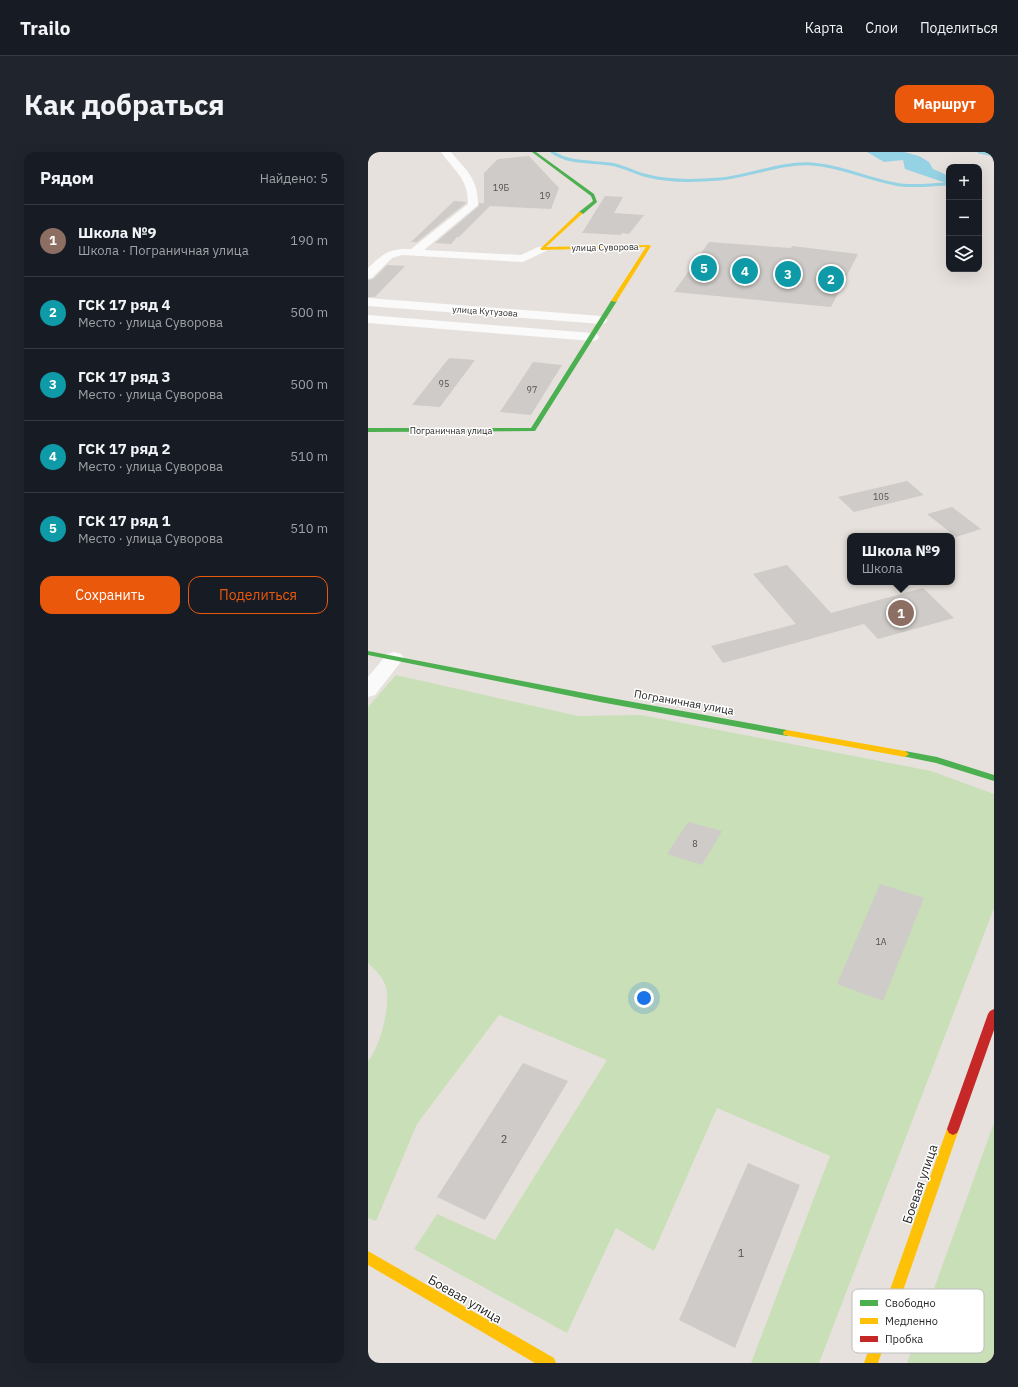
<!DOCTYPE html>
<html lang="ru">
<head>
<meta charset="utf-8">
<style>
	body { margin:0; font-family:"IBM Plex Sans",sans-serif; background:#20242c; color:#f1f3f6 }
	.controls { position:absolute; right:12px; top:12px; display:grid; overflow:hidden; border-radius:8px; box-shadow:0 4px 16px #0002 }
	.controls button { width:36px; height:36px; display:grid; place-items:center; padding:0; border:0; border-bottom:1px solid #363941; background:#171b24; color:#f1f3f6; font:20px sans-serif }
	.you { position:absolute; left:276px; top:846px; width:14px; height:14px; margin:-10px; border:3px solid #fff; border-radius:50%; background:#1a73e8; box-shadow:0 0 0 6px #1a73e833 }
	.badge { display:grid; place-items:center; width:26px; height:26px; border-radius:50%; background:#ea580c; color:#fff; font-size:13px; font-weight:700 }
	.pin { position:absolute; translate:-50% -50%; border:2px solid #fff; box-shadow:0 1px 4px #0006 }
	.popup { position:absolute; left:479px; top:381px; width:108px; height:52px; box-sizing:border-box; display:grid; place-content:center; border-radius:8px; background:#171b24; filter:drop-shadow(0 1px 3px #0005); font-size:13px; white-space:nowrap; color:#9ea1a6 }
	.popup b { font-size:15px; color:#f1f3f6 }
	.popup::after { content:''; position:absolute; left:50%; top:100%; margin-left:-8px; border:8px solid transparent; border-top-color:#171b24 }
	.list { margin:0; padding:0; list-style:none }
	h2 { display:flex; justify-content:space-between; align-items:center; height:52px; margin:0; padding:0 16px; font-size:17px }
	h2 small { font-size:13px; font-weight:400; color:#9ea1a6 }
	.list li { display:grid; grid-template-columns:26px 1fr auto; gap:12px; align-items:center; box-sizing:border-box; height:72px; padding:0 16px; border-top:1px solid #363941 }
	.list b { display:block; font-size:15px; white-space:nowrap }
	.list p { margin:0; font-size:13px; white-space:nowrap; color:#9ea1a6 }
	.list em { font-size:13px; font-style:normal; color:#9ea1a6 }
	.actions { display:flex; gap:8px; padding:12px 16px }
	.actions a { flex:1; padding:9px 0; border:1px solid #ea580c; border-radius:12px; text-align:center; font-size:14px; color:#ea580c }
	.actions .main { background:#ea580c; color:#fff }
	.icon { flex:none; width:22px; height:22px; fill:none; stroke:currentColor; stroke-width:2; stroke-linecap:round; stroke-linejoin:round }
	.map { position:relative; flex:none; width:626px; height:1211px; overflow:hidden; border-radius:12px }
	header { display:flex; align-items:center; gap:24px; box-sizing:border-box; height:56px; padding:0 20px; background:#171b24; border-bottom:1px solid #363941 }
	header strong { font-size:19px }
	nav { display:flex; gap:22px; margin-inline-start:auto; font-size:14px }
	.intro { display:flex; align-items:center; justify-content:space-between; box-sizing:border-box; height:96px; padding:0 24px }
	h1 { margin:0; font-size:28px }
	.button { padding:10px 18px; border-radius:12px; background:#ea580c; color:#fff; font-size:14px; font-weight:700 }
	main { display:flex; gap:24px; padding:0 24px }
	aside { flex:1; background:#171b24; border-radius:12px; box-shadow:0 4px 16px #0002 }
	.map>svg:first-child { display:block }
	.green { fill:#c9dfb7 }
	.water { fill:#95d2e3 }
	.lines { fill:none; stroke-linecap:round; stroke-linejoin:round }
	.stream { stroke:#95d2e3; stroke-width:3 }
	.building { fill:#cecbc8 }
	.street { fill:#fbfafa; fill-rule:evenodd }
	.fast { fill:#4caf50; fill-rule:evenodd }
	.slow { fill:#ffc107; fill-rule:evenodd }
	.jam { fill:#c62828; fill-rule:evenodd }
	.labels { text-anchor:middle; dominant-baseline:central; stroke-width:3; stroke-linejoin:round; paint-order:stroke }
	.number-label { font-size:9px; fill:#525150 }
	.far-street-label { font-size:9px; fill:#272727; stroke:#fff }
	.street-label { font-size:11px; fill:#272727; stroke:#fff }
	.near-number-label { font-size:11px; fill:#525150 }
	.near-street-label { font-size:13px; fill:#272727; stroke:#fff }
	.key { fill:#fff; stroke:#bebebe; stroke-width:1 }
	.key-label { font-size:11px; fill:#272727 }
</style>
</head>
<body>
<header>
<strong>Trailo</strong>
<nav><a>Карта</a><a>Слои</a><a>Поделиться</a></nav>
</header>
<div class="intro"><h1>Как добраться</h1><a class="button">Маршрут</a></div>
<main>
<aside>
<h2>Рядом<small>Найдено: 5</small></h2>
<ul class="list">
<li><span class="badge" style="background:#8d6e63">1</span><div><b>Школа №9</b><p>Школа · Пограничная улица</p></div><em>190 m</em></li>
<li><span class="badge" style="background:#0f9aa8">2</span><div><b>ГСК 17 ряд 4</b><p>Место · улица Суворова</p></div><em>500 m</em></li>
<li><span class="badge" style="background:#0f9aa8">3</span><div><b>ГСК 17 ряд 3</b><p>Место · улица Суворова</p></div><em>500 m</em></li>
<li><span class="badge" style="background:#0f9aa8">4</span><div><b>ГСК 17 ряд 2</b><p>Место · улица Суворова</p></div><em>510 m</em></li>
<li><span class="badge" style="background:#0f9aa8">5</span><div><b>ГСК 17 ряд 1</b><p>Место · улица Суворова</p></div><em>510 m</em></li>
</ul>
<div class="actions"><a class="main">Сохранить</a><a>Поделиться</a></div>
</aside>
<div class="map">
<svg width="626" height="1211" viewBox="0 0 626 1211">
	<rect width="100%" height="100%" fill="#e6e1dc"/>
	<!-- green -->
	<g class="green">
		<path d="M 28,523 L 210,564 L 273,563 L 563,619 L 626,642 L 626,756 L 451,1211 L 383,1211 L 462,1004 L 349,956 L 286,1099 L 248,1076 L 199,1181 L 46,1097 L 69,1062 L 127,1088 L 239,908 L 131,863 L 49,972 L 8,1069 L 0,1066 L 0,909 C 12,896 23,853 18,836 C 16,825 7,818 0,811 L 0,555 Z"/>
		<path d="M 626,971 L 626,1211 L 539,1211 Z"/>
	</g>
	<!-- water -->
	<path class="water" d="M 499,0 L 536,0 L 551,4 L 561,10 L 565,17 L 581,24 L 581,32 L 537,17 L 535,8 L 516,10 Z"/>
	<g class="lines">
		<!-- stream -->
		<g class="stream">
			<path d="M 184,0 C 202,12 222,9 242,12 C 256,14 267,21 280,24 C 303,30 329,29 352,27 C 383,24 413,10 444,12 C 473,14 499,27 527,32 C 545,36 563,32 581,32"/>
			<path d="M 611,0 L 626,3"/>
		</g>
	</g>
	<!-- building -->
	<g class="building">
		<path d="M 161,4 L 191,36 L 183,57 L 122,54 L 91,85 L 89,85 L 83,92 L 67,91 L 111,54 L 111,51 L 116,51 L 116,21 L 130,7 Z"/>
		<path d="M 237,44 L 255,45 L 246,61 L 276,63 L 261,82 L 254,81 L 253,83 L 214,81 Z"/>
		<path d="M 86,49 L 98,50 L 98,51 L 49,90 L 43,90 Z"/>
		<path d="M 341,90 L 423,96 L 424,94 L 490,102 L 463,155 L 306,140 Z"/>
		<path d="M 19,113 L 37,114 L 7,145 L 0,145 L 0,128 L 5,127 Z"/>
		<path d="M 81,206 L 107,208 L 72,255 L 44,253 Z"/>
		<path d="M 165,210 L 194,213 L 163,263 L 132,260 Z"/>
		<path d="M 539,329 L 556,343 L 486,360 L 470,345 Z"/>
		<path d="M 584,355 L 613,377 L 588,385 L 559,362 Z"/>
		<path d="M 419,413 L 463,461 L 555,436 L 586,466 L 510,487 L 496,472 L 355,511 L 343,494 L 428,472 L 385,422 Z"/>
		<path d="M 320,670 L 354,679 L 334,713 L 299,702 Z"/>
		<path d="M 512,732 L 556,746 L 515,849 L 469,832 Z"/>
		<path d="M 155,911 L 200,929 L 117,1068 L 69,1045 Z"/>
		<path d="M 380,1011 L 432,1033 L 367,1196 L 311,1168 Z"/>
	</g>
	<g class="lines">
		<!-- street -->
		<g class="street">
			<path d="M 73,0 L 83,0 C 99,19 110,27 110,53 L 56,98 L 153,103 L 170,95 L 178,95 L 180,97 L 178,99 L 155,110 L 34,103 L 24,106 L 4,126 L 0,127 L 0,116 C 15,102 20,96 43,97 L 100,52 C 100,26 87,20 73,0 Z"/>
			<path d="M 0,146 L 233,164 L 238,165 L 239,168 L 238,171 L 233,172 L 0,154 Z"/>
			<path d="M 0,163 L 224,181 L 229,182 L 231,185 L 229,188 L 224,189 L 0,171 Z"/>
			<path d="M 26,500 L 33,502 L 36,506 L 7,543 L 0,545 L 0,525 L 19,502 Z"/>
		</g>
		<!-- fast -->
		<g class="fast">
			<path d="M 164,0 L 168,0 L 226,42 L 229,50 L 215,62 L 211,62 L 211,60 L 225,49 L 223,44 Z"/>
			<path d="M 246,147 L 249,149 L 167,279 L 0,280 L 0,276 L 163,276 L 243,149 Z"/>
			<path d="M 0,499 L 232,544 L 419,578 L 423,581 L 419,584 L 232,550 L 0,503 Z"/>
			<path d="M 537,599 L 569,605 L 626,623 L 626,629 L 568,611 L 534,604 L 533,602 Z"/>
		</g>
		<!-- slow -->
		<g class="slow">
			<path d="M 211,60 L 215,61 L 178,95 L 281,93 L 283,94 L 248,150 L 243,149 L 278,95 L 174,98 L 172,97 Z"/>
			<path d="M 419,578 L 537,599 L 541,602 L 537,605 L 416,583 L 415,581 L 416,579 Z"/>
			<path d="M 585,971 L 589,973 L 591,977 L 510,1211 L 496,1211 L 579,977 L 581,973 Z"/>
			<path d="M 0,1099 L 186,1206 L 188,1211 L 167,1211 L 0,1113 Z"/>
		</g>
		<!-- jam -->
		<path class="jam" d="M 626,857 L 626,878 L 591,977 L 589,981 L 585,983 L 581,981 L 579,977 L 620,862 L 622,859 Z"/>
	</g>
	<g class="labels">
		<!-- number labels -->
		<g class="number-label">
			<text x="133" y="35">19Б</text>
			<text x="177" y="43">19</text>
			<text x="76" y="231">95</text>
			<text x="164" y="237">97</text>
			<text x="513" y="344">105</text>
			<text x="327" y="691">8</text>
			<text x="513" y="789">1А</text>
		</g>
		<!-- far-street labels -->
		<g class="far-street-label">
			<text transform="translate(237 95) rotate(-1)">улица Суворова</text>
			<text transform="translate(117 159) rotate(4)">улица Кутузова</text>
			<text x="83" y="278">Пограничная улица</text>
		</g>
		<!-- street labels -->
		<g class="street-label">
			<text transform="translate(316 550) rotate(10)">Пограничная улица</text>
		</g>
		<!-- near-number labels -->
		<g class="near-number-label">
			<text x="136" y="987">2</text>
			<text x="373" y="1101">1</text>
		</g>
		<!-- near-street labels -->
		<g class="near-street-label">
			<text transform="translate(552 1032) rotate(-71)">Боевая улица</text>
			<text transform="translate(97 1147) rotate(30)">Боевая улица</text>
		</g>
	</g>
	<!-- legend -->
	<rect x="484" y="1137" width="132" height="64" rx="6" class="key"/>
	<rect x="492" y="1148" width="18" height="6" fill="#4caf50"/>
	<rect x="492" y="1166" width="18" height="6" fill="#ffc107"/>
	<rect x="492" y="1184" width="18" height="6" fill="#c62828"/>
	<g class="key-label">
		<text x="517" y="1155">Свободно</text>
		<text x="517" y="1173">Медленно</text>
		<text x="517" y="1191">Пробка</text>
	</g>
</svg>
<div class="controls">
<button>+</button>
<button>−</button>
<button><svg class="icon" aria-label="layers" viewBox="0 0 24 24"><path d="M12 4l9 5-9 5-9-5zM3 14l9 5 9-5"/></svg></button>
</div>
<div class="you"></div>
<div class="pin badge" style="left:533px;top:461px;background:#8d6e63">1</div>
<div class="popup"><b>Школа №9</b>Школа</div>
<div class="pin badge" style="left:463px;top:127px;background:#0f9aa8">2</div>
<div class="pin badge" style="left:420px;top:122px;background:#0f9aa8">3</div>
<div class="pin badge" style="left:377px;top:119px;background:#0f9aa8">4</div>
<div class="pin badge" style="left:336px;top:116px;background:#0f9aa8">5</div>
</div>
</main>
</body>
</html>
